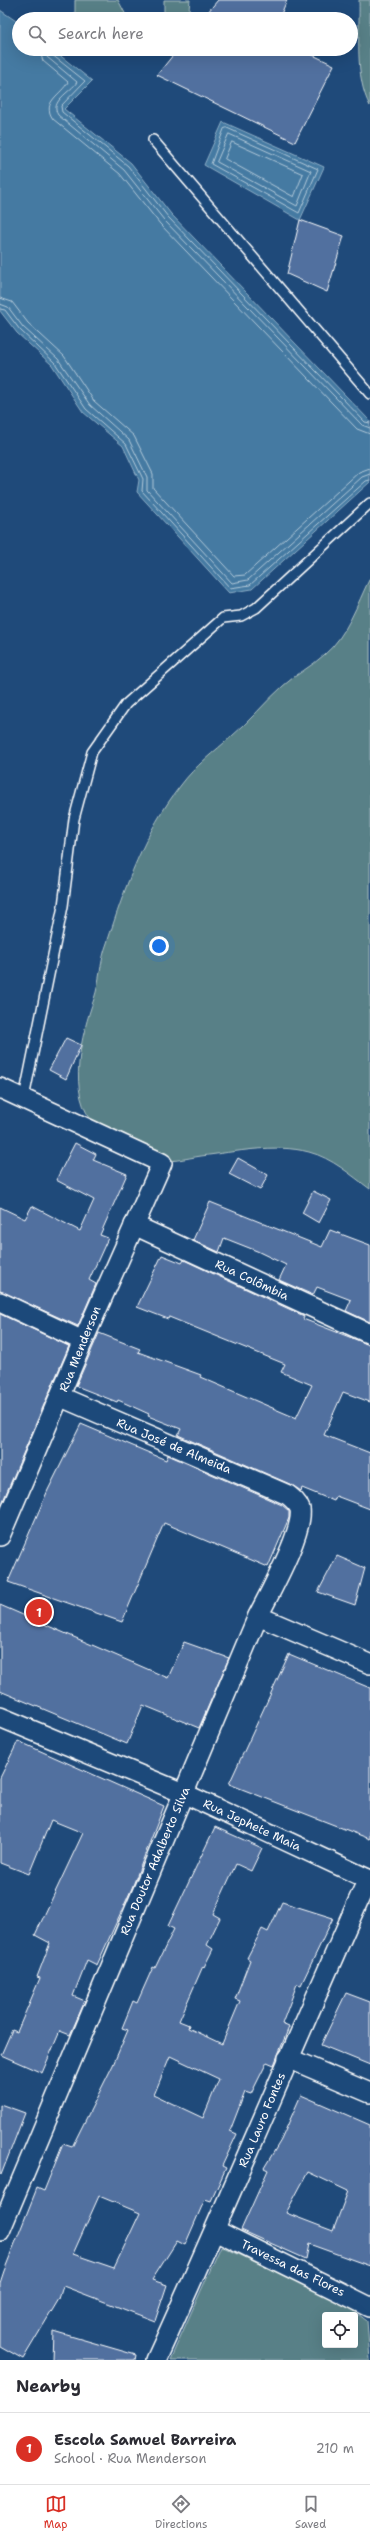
<!DOCTYPE html>
<html lang="en">
<head>
<meta charset="utf-8">
<style>
	body { margin:0; font-family:"Shantell Sans",sans-serif; background:#f7f7f7; color:#2b2b33 }
	.controls { position:absolute; right:12px; bottom:12px; display:grid; overflow:hidden; border-radius:4px; box-shadow:0 4px 16px #0002 }
	.controls button { width:36px; height:36px; display:grid; place-items:center; padding:0; border:0; border-bottom:1px solid #e1e1e2; background:#fff; color:#2b2b33; font:20px sans-serif }
	.you { position:absolute; left:159px; top:946px; width:14px; height:14px; margin:-10px; border:3px solid #fff; border-radius:50%; background:#1a73e8; box-shadow:0 0 0 6px #1a73e833 }
	.badge { display:grid; place-items:center; width:26px; height:26px; border-radius:50%; background:#d93025; color:#fff; font-size:13px; font-weight:700 }
	.pin { position:absolute; translate:-50% -50%; border:2px solid #fff; box-shadow:0 1px 4px #0006 }
	.list { margin:0; padding:0; list-style:none }
	h2 { display:flex; justify-content:space-between; align-items:center; height:52px; margin:0; padding:0 16px; font-size:17px }
	h2 small { font-size:13px; font-weight:400; color:#7c7c81 }
	.list li { display:grid; grid-template-columns:26px 1fr auto; gap:12px; align-items:center; box-sizing:border-box; height:72px; padding:0 16px; border-top:1px solid #e1e1e2 }
	.list b { display:block; font-size:15px; white-space:nowrap }
	.list p { margin:0; font-size:13px; white-space:nowrap; color:#7c7c81 }
	.list em { font-size:13px; font-style:normal; color:#7c7c81 }
	.icon { flex:none; width:22px; height:22px; fill:none; stroke:currentColor; stroke-width:2; stroke-linecap:round; stroke-linejoin:round }
	.map { position:relative; flex:none; width:370px; height:2360px; overflow:hidden }
	.search { position:absolute; background:#fff; box-shadow:0 4px 16px #0002; left:12px; right:12px; top:12px; height:44px; display:flex; align-items:center; gap:10px; box-sizing:border-box; padding:0 14px; border-radius:22px; color:#7c7c81; font-size:15px }
	.sheet { height:124px; background:#fff }
	nav { display:flex; justify-content:space-around; align-items:center; box-sizing:border-box; height:56px; border-top:1px solid #e1e1e2; background:#fff; font-size:11px; color:#7c7c81 }
	nav a { display:grid; justify-items:center; gap:2px }
	nav .on { color:#d93025 }
	.map>svg:first-child { display:block }
	.green { fill:#588087; stroke:#acc0c3; fill-rule:evenodd }
	.water { fill:#447aa2; stroke:#8fafc7 }
	.lines { fill:none; stroke-linecap:round; stroke-linejoin:round }
	.shore { stroke:#b4cada; stroke-width:1 }
	.building { fill:#516f9f; stroke:#fff; fill-rule:evenodd }
	.service-casing { stroke:#fff; stroke-width:12 }
	.minor-casing { stroke:#fff; stroke-width:22 }
	.service { stroke:#1f4a7a; stroke-width:9 }
	.minor { stroke:#1f4a7a; stroke-width:19 }
	.labels { text-anchor:middle; dominant-baseline:central; stroke-width:3; stroke-linejoin:round; paint-order:stroke }
	.street-label { font-size:12px; fill:#fff; stroke:#1f4a7a }
</style>
</head>
<body>
<div class="map">
<svg width="370" height="2360" viewBox="0 0 370 2360">
	<rect width="100%" height="100%" fill="#1f4a7a"/>
	<filter id="ink" filterUnits="userSpaceOnUse"><feTurbulence type="fractalNoise" baseFrequency=".025" numOctaves="2"/><feDisplacementMap in="SourceGraphic" scale="8" xChannelSelector="R" yChannelSelector="G"/><feConvolveMatrix kernelMatrix="1 2 1 2 8 2 1 2 1" color-interpolation-filters="sRGB"/></filter>
	<g filter="url(#ink)">
		<!-- green -->
		<g class="green">
			<path d="M 75,0 L 118,0 L 128,19 L 75,19 Z"/>
			<path d="M 164,0 L 190,0 L 188,19 L 164,19 Z"/>
			<path d="M 359,0 L 370,0 L 370,106 C 354,76 360,33 359,0 Z"/>
			<path d="M 370,578 L 370,1189 C 351,1175 332,1158 309,1152 C 275,1143 235,1152 201,1156 C 187,1158 167,1164 154,1159 C 143,1154 132,1146 121,1140 C 113,1135 103,1131 96,1125 C 65,1096 82,1033 94,999 C 100,981 100,961 107,943 C 125,887 144,832 181,785 C 195,766 214,752 232,736 C 250,721 265,702 283,686 C 296,674 311,667 324,655 C 347,636 357,604 370,578 Z"/>
			<path d="M 221,2246 L 345,2304 L 367,2321 L 370,2360 L 170,2360 ZM 325,2315 L 355,2315 L 355,2345 L 325,2345 Z"/>
		</g>
		<!-- water -->
		<g class="water">
			<path d="M 0,10 L 19,23 L 19,49 L 52,49 L 92,81 L 64,109 L 131,163 L 171,214 L 370,421 L 370,482 L 252,589 L 229,593 L 137,492 L 139,480 L 123,446 L 83,412 L 52,365 L 17,333 L 0,311 Z"/>
			<path d="M 223,122 L 324,167 L 300,220 L 204,165 Z"/>
		</g>
		<g class="lines">
			<!-- shore -->
			<g class="shore">
				<path d="M 39,49 L 43,61 L 68,82 C 61,95 41,102 53,119 L 120,174 L 160,224 L 357,429 L 370,434"/>
				<path d="M 45,49 L 47,57 L 77,82 C 71,92 49,101 58,115 L 124,170 L 164,220 L 362,425 L 370,428"/>
				<path d="M 50,49 L 51,54 L 85,81 L 61,106 L 62,112 L 128,166 L 168,217 L 365,422 L 370,423"/>
				<path d="M 227,128 L 318,169 L 299,213 L 211,164 L 224,129 Z"/>
				<path d="M 229,134 L 311,171 L 297,206 L 217,162 Z"/>
				<path d="M 232,142 L 303,174 L 294,197 L 225,159 Z"/>
				<path d="M 0,298 L 12,302 L 28,323 L 64,356 L 94,401 L 134,436 L 153,474 L 153,488 L 234,576 L 245,575 L 359,472 L 370,468"/>
				<path d="M 0,304 L 8,307 L 23,327 L 58,359 L 90,405 L 129,440 L 147,477 L 147,490 L 232,583 L 248,580 L 362,477 L 370,474"/>
				<path d="M 0,309 L 5,310 L 20,330 L 55,363 L 86,409 L 126,444 L 143,479 L 142,491 L 230,588 L 250,585 L 366,481 L 370,480"/>
			</g>
		</g>
		<!-- building -->
		<g class="building">
			<path d="M 218,0 L 287,0 L 279,19 L 202,19 Z"/>
			<path d="M 178,49 L 300,49 L 334,65 L 295,142 L 157,75 Z"/>
			<path d="M 300,220 L 344,236 L 327,292 L 287,274 Z"/>
			<path d="M 66,1038 L 81,1045 L 66,1079 L 49,1070 Z"/>
			<path d="M 75,1143 L 96,1154 L 93,1160 L 127,1174 L 100,1235 L 108,1238 L 89,1280 L 96,1284 L 78,1326 L 0,1291 L 0,1207 L 25,1219 L 32,1206 L 80,1231 L 94,1200 L 56,1180 Z"/>
			<path d="M 238,1158 L 268,1175 L 260,1190 L 229,1174 Z"/>
			<path d="M 313,1191 L 331,1200 L 319,1223 L 302,1213 Z"/>
			<path d="M 210,1202 L 322,1247 L 330,1230 L 370,1245 L 370,1322 L 346,1311 L 351,1300 L 317,1287 L 313,1295 L 279,1280 L 286,1265 L 257,1251 L 224,1238 L 219,1252 L 193,1240 Z"/>
			<path d="M 162,1255 L 182,1263 L 184,1260 L 304,1316 L 303,1319 L 370,1345 L 370,1402 L 343,1392 L 324,1435 L 370,1453 L 370,1509 L 336,1496 L 334,1501 L 302,1488 L 301,1491 L 292,1485 L 178,1435 L 181,1429 L 148,1416 L 149,1414 L 118,1400 L 117,1402 L 76,1386 L 99,1333 L 140,1349 L 138,1352 L 201,1375 L 200,1377 L 296,1418 L 312,1385 L 281,1372 L 285,1364 L 169,1317 L 168,1319 L 137,1307 Z"/>
			<path d="M 0,1314 L 69,1346 L 0,1508 Z"/>
			<path d="M 81,1424 L 166,1460 L 168,1455 L 282,1505 L 289,1511 L 289,1518 L 268,1567 L 164,1523 L 122,1622 L 8,1582 L 48,1490 Z"/>
			<path d="M 337,1556 L 365,1568 L 355,1605 L 318,1592 Z"/>
			<path d="M 0,1605 L 168,1678 L 184,1642 L 229,1658 L 199,1728 L 143,1705 L 127,1744 L 0,1691 Z"/>
			<path d="M 289,1654 L 370,1688 L 370,1839 L 229,1784 Z"/>
			<path d="M 18,1741 L 164,1806 L 132,1888 L 97,1965 L 87,1960 L 73,1996 L 85,2001 L 70,2035 L 60,2031 L 42,2073 L 1,2055 L 12,2030 L 17,2032 L 40,1978 L 37,1977 L 50,1943 L 35,1935 L 83,1833 L 51,1820 L 29,1874 L 0,1863 L 0,1778 Z"/>
			<path d="M 215,1827 L 262,1848 L 251,1871 L 236,1864 L 213,1914 L 220,1918 L 207,1945 L 213,1949 L 204,1967 L 203,1966 L 179,2021 L 189,2025 L 188,2028 L 222,2044 L 240,2001 L 235,1999 L 250,1960 L 247,1958 L 262,1929 L 268,1932 L 282,1902 L 333,1918 L 301,1985 L 297,1984 L 282,2024 L 289,2027 L 274,2065 L 267,2062 L 251,2094 L 245,2092 L 230,2131 L 237,2134 L 222,2166 L 226,2168 L 211,2201 L 205,2199 L 185,2245 L 177,2241 L 152,2280 L 167,2285 L 155,2321 L 63,2286 L 59,2299 L 23,2359 L 0,2346 L 0,2283 L 4,2271 L 37,2188 L 44,2191 L 63,2144 L 72,2147 L 113,2065 L 128,2030 L 122,2028 L 133,2001 L 137,2003 L 153,1967 L 155,1968 L 174,1929 L 168,1926 ZM 170,2056 L 219,2079 L 203,2118 L 154,2095 ZM 99,2196 L 140,2213 L 114,2268 L 73,2254 Z"/>
			<path d="M 346,1993 L 370,2002 L 370,2065 L 321,2045 Z"/>
			<path d="M 301,2095 L 370,2125 L 370,2266 L 309,2244 L 306,2259 L 241,2230 L 268,2170 L 264,2168 L 281,2140 ZM 308,2172 L 348,2191 L 333,2231 L 286,2213 Z"/>
			<path d="M 0,2104 L 25,2113 L 1,2175 L 0,2174 Z"/>
			<path d="M 53,2331 L 136,2355 L 135,2360 L 52,2360 Z"/>
		</g>
		<g class="lines">
			<!-- service casing -->
			<g class="service-casing">
				<g id="service">
					<path d="M 153,140 L 370,394"/>
					<path d="M 24,1098 L 63,906 L 74,819 L 92,752 L 126,704 L 223,618 L 241,616 L 256,608 L 370,503"/>
				</g>
			</g>
			<!-- minor casing -->
			<g class="minor-casing">
				<g id="minor">
					<path d="M 0,1088 L 162,1163 L 83,1341 L 0,1536"/>
					<path d="M 134,1225 L 370,1334"/>
					<path d="M 0,1302 L 83,1341"/>
					<path d="M 258,1616 L 370,1664"/>
					<path d="M 0,1717 L 183,1793 L 370,1880"/>
					<path d="M 288,2058 L 370,2093"/>
					<path d="M 215,2230 L 370,2307"/>
					<path d="M 0,2231 L 258,1616 C 269,1594 304,1532 300,1509 C 298,1503 293,1499 288,1495 L 61,1397"/>
					<path d="M 156,2360 C 229,2201 296,2039 368,1879"/>
				</g>
			</g>
			<!-- service -->
			<use href="#service" class="service"/>
			<!-- minor -->
			<use href="#minor" class="minor"/>
		</g>
	</g>
	<g class="labels">
		<!-- street labels -->
		<g class="street-label">
			<text transform="translate(252 1280) rotate(25)">Rua Colômbia</text>
			<text transform="translate(80 1349) rotate(-68)">Rua Menderson</text>
			<text transform="translate(174 1446) rotate(23)">Rua José de Almeida</text>
			<text transform="translate(252 1825) rotate(25)">Rua Jephete Maia</text>
			<text transform="translate(155 1861) rotate(-67)">Rua Doutor Adalberto Silva</text>
			<text transform="translate(262 2120) rotate(-67)">Rua Lauro Fontes</text>
			<text transform="translate(293 2268) rotate(26)">Travessa das Flores</text>
		</g>
	</g>
</svg>
<div class="controls">
<button><svg class="icon" aria-label="locate" viewBox="0 0 24 24"><circle cx="12" cy="12" r="6"/><path d="M12 2v4M12 18v4M2 12h4M18 12h4"/></svg></button>
</div>
<div class="you"></div>
<div class="pin badge" style="left:39px;top:1612px">1</div>
<div class="search"><svg class="icon" aria-label="search" viewBox="0 0 24 24"><circle cx="10" cy="10" r="6"/><path d="M15 15l6 6"/></svg>Search here</div>
</div>
<section class="sheet">
<h2>Nearby<small></small></h2>
<ul class="list">
<li><span class="badge">1</span><div><b>Escola Samuel Barreira</b><p>School · Rua Menderson</p></div><em>210 m</em></li>
</ul>
</section>
<nav>
<a class="on"><svg class="icon" aria-label="map" viewBox="0 0 24 24"><path d="M3 6l6-2 6 2 6-2v14l-6 2-6-2-6 2zM9 4v14M15 6v14"/></svg>Map</a>
<a><svg class="icon" aria-label="directions" viewBox="0 0 24 24"><path d="M12 3l9 9-9 9-9-9zM9 14v-3h6M13 9l2 2-2 2"/></svg>Directions</a>
<a><svg class="icon" aria-label="saved" viewBox="0 0 24 24"><path d="M7 4h10v16l-5-4-5 4z"/></svg>Saved</a>
</nav>
</body>
</html>
